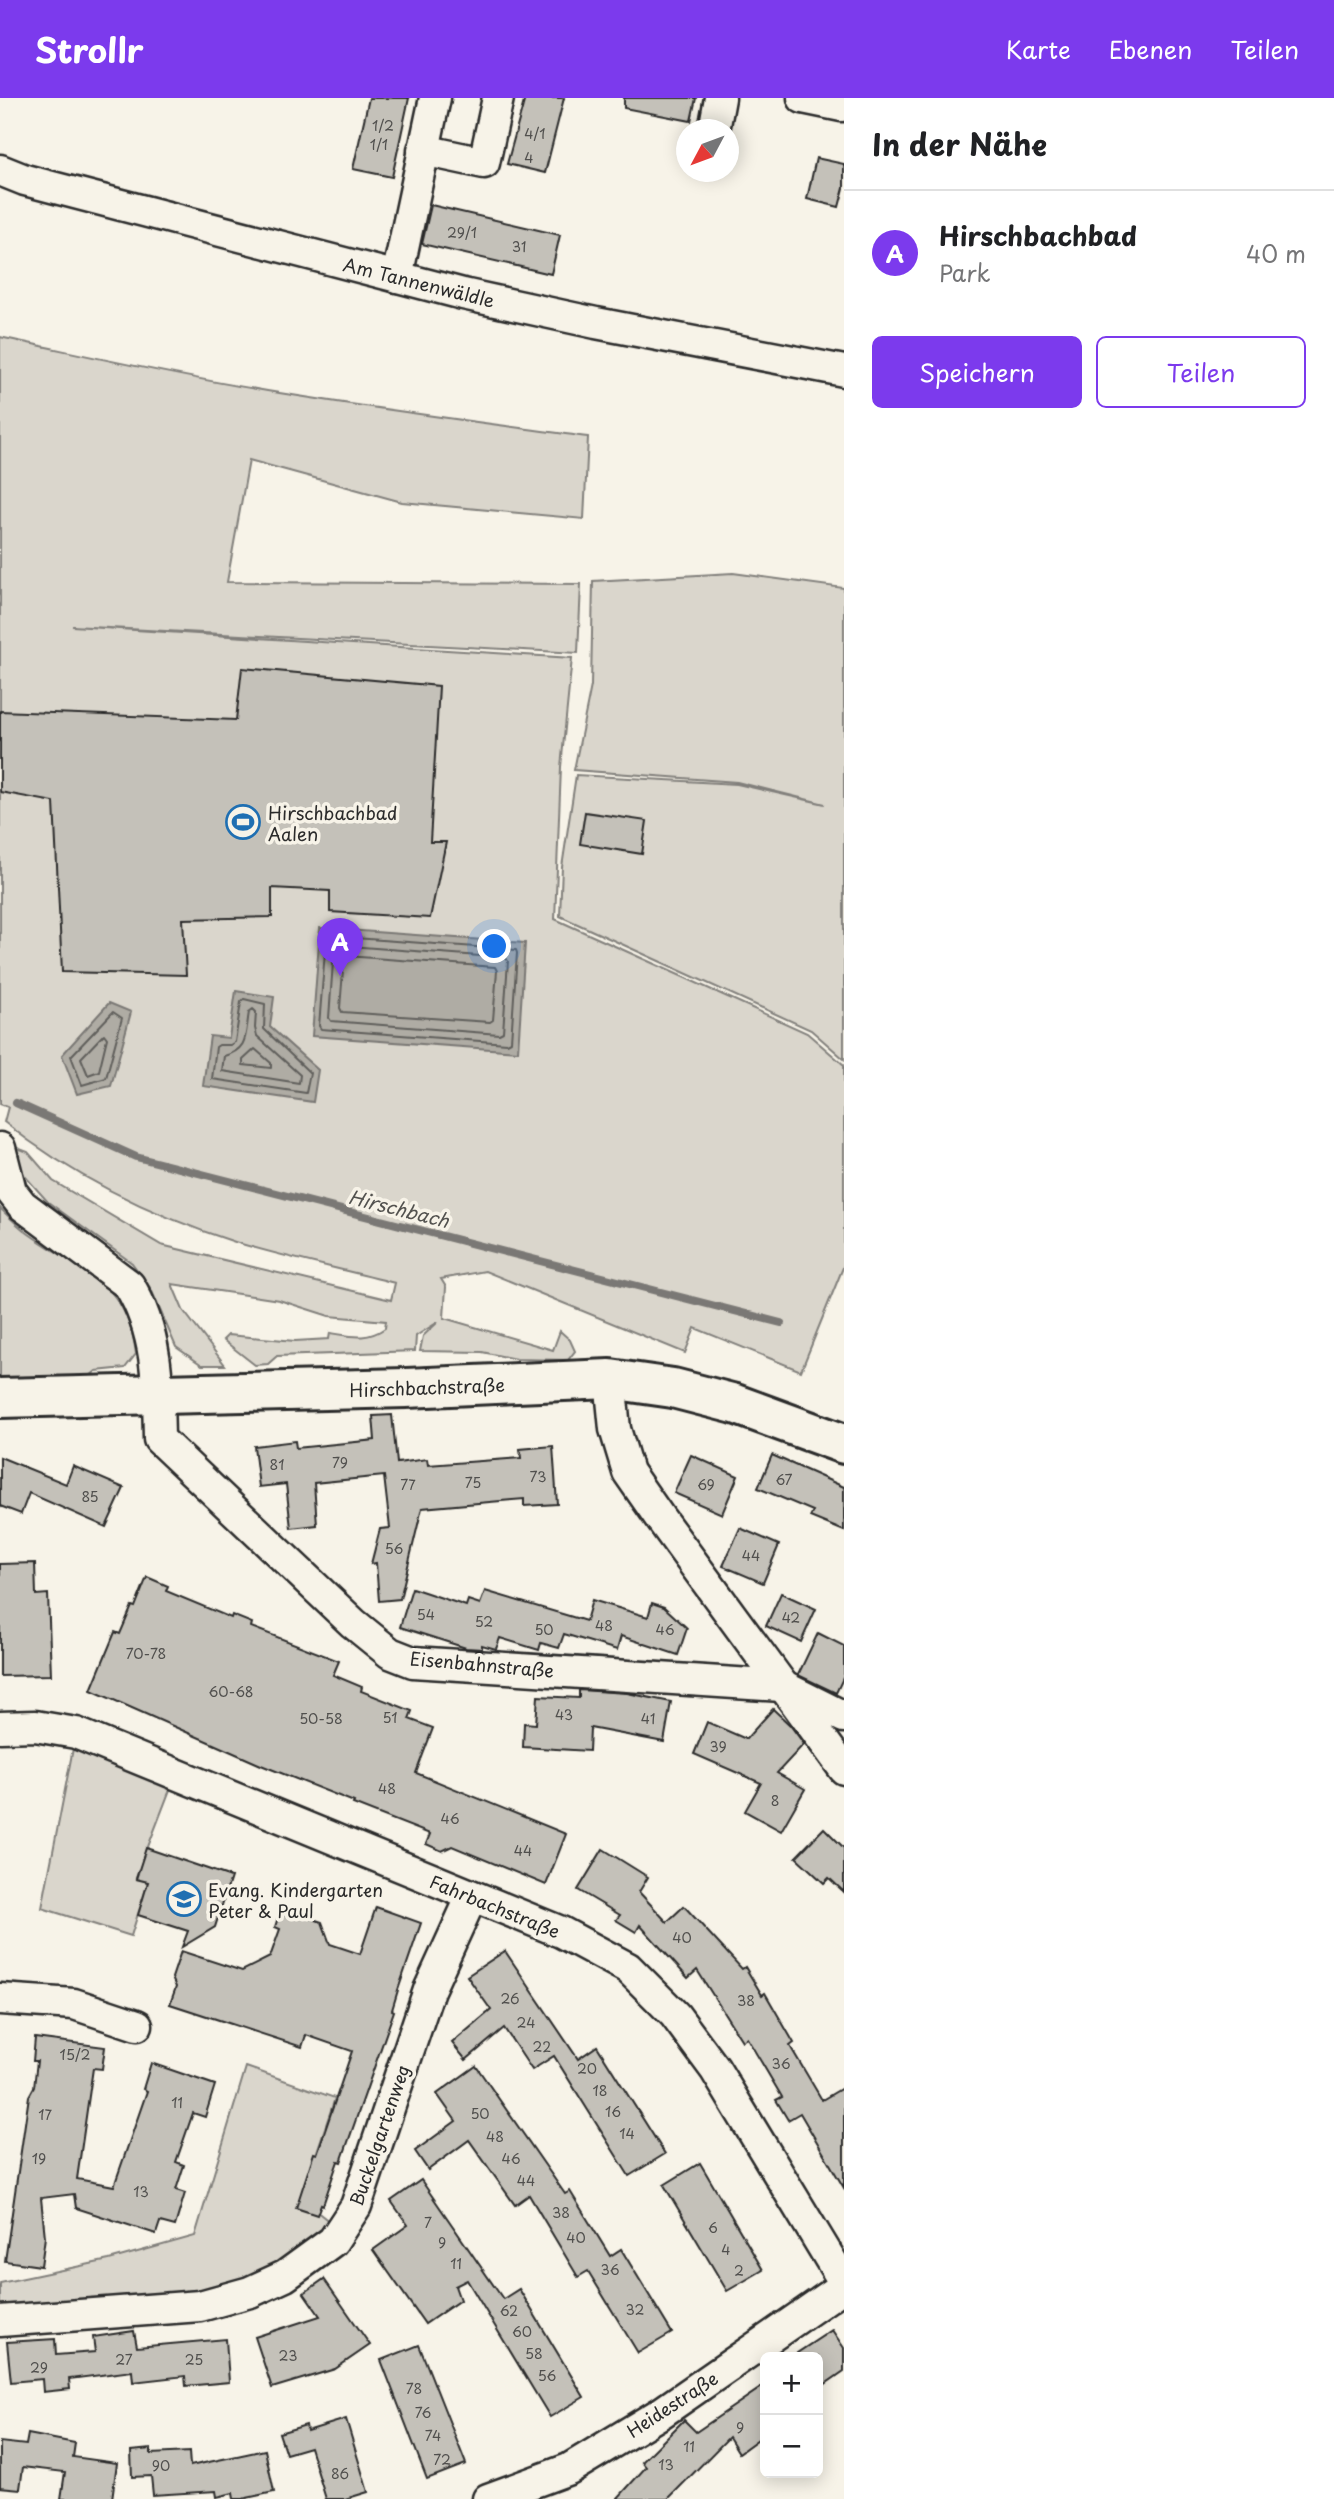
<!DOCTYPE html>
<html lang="de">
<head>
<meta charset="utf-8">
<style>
	body { margin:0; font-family:"Playpen Sans",sans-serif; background:#f6f6f6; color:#202124 }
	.controls { position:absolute; right:21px; bottom:21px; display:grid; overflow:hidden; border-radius:10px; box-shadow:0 4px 18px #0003 }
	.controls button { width:63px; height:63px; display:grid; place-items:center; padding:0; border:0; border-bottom:2px solid #e0e0e0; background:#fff; color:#202124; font:35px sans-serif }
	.compass { position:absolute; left:676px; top:21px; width:63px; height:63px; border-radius:50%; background:#fff; box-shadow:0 4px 18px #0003; rotate:229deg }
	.you { position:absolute; left:495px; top:849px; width:24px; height:24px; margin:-18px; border:5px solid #fff; border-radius:50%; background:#1a73e8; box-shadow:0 0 0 10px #1a73e833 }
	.badge { display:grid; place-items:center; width:46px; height:46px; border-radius:50%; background:#7c3aed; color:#fff; font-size:23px; font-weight:700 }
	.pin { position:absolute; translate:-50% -58px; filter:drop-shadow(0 2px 4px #0008) }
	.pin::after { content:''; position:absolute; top:37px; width:24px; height:21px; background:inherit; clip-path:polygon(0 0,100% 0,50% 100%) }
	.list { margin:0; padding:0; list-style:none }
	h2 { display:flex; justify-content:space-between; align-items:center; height:91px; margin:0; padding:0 28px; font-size:30px }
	h2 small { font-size:23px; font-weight:400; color:#757577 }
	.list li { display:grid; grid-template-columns:46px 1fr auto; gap:21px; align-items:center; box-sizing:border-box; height:126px; padding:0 28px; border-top:2px solid #e0e0e0 }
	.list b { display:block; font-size:26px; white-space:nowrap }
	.list p { margin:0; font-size:23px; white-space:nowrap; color:#757577 }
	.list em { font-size:23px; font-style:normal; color:#757577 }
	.actions { display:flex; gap:14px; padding:21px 28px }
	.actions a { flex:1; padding:16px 0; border:2px solid #7c3aed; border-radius:10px; text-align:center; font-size:24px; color:#7c3aed }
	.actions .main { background:#7c3aed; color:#fff }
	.map { position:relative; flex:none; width:844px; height:2401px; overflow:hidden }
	header { display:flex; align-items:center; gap:42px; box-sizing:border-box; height:98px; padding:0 35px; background:#7c3aed; color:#fff }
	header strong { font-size:33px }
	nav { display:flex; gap:38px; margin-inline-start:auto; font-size:24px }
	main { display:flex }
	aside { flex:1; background:#fff }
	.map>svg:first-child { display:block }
	.green { fill:#dad6cc; stroke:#82807c; stroke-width:2 }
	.water { fill:#afaca4; stroke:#7a7874; stroke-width:2 }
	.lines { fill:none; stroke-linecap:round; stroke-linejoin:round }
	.shore { stroke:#605f5b; stroke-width:2 }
	.stream { stroke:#7a7874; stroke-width:8 }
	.building { fill:#c4c1b9; stroke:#2b2b2b; stroke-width:2 }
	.street-casing { stroke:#2b2b2b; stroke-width:35 }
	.secondary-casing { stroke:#2b2b2b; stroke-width:44 }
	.street { stroke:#f7f3e8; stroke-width:30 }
	.secondary { stroke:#f7f3e8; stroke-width:38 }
	.labels { text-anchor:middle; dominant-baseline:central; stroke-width:7; stroke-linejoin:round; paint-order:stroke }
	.number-label { font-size:14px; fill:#51504e }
	.street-label { font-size:18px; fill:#2b2b2b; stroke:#f7f3e8 }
	.poi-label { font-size:18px; fill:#2b2b2b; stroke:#f7f3e8; text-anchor:start }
	.water-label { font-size:19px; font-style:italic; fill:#53524f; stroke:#f7f3e8 }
</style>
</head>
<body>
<header>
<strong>Strollr</strong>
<nav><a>Karte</a><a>Ebenen</a><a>Teilen</a></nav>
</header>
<main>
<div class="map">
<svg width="844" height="2401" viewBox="0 0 844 2401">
	<rect width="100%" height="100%" fill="#f7f3e8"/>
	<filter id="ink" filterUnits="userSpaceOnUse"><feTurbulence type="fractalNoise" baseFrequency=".0143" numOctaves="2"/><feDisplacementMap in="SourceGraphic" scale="14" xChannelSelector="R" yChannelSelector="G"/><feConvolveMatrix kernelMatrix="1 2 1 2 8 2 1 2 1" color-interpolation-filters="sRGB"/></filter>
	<g filter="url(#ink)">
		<!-- green -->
		<g class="green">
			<path d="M 0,239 C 85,257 170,277 256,291 C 366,310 477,324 588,339 L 584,421 L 402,404 L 249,362 L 227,484 L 581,486 L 578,555 L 72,528 L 572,560 L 561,669 L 555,821 L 807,935 L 844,967 L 844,1167 L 801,1273 L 695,1230 L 685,1255 L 485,1173 L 441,1181 L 446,1189 L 444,1220 L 553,1252 L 560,1233 L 570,1242 L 575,1253 L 568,1262 L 516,1261 L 482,1254 L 420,1253 L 423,1238 L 438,1224 L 416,1238 L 415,1253 L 277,1258 L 268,1266 L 255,1267 L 223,1242 L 228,1237 L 295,1243 L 329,1241 L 330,1235 C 351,1238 367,1243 385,1230 L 386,1223 L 329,1218 L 279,1202 L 172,1186 L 183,1212 L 225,1267 L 202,1267 L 176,1249 L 151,1191 L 132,1165 L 48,1104 L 24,1077 L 12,1048 L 28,1054 L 53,1083 L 161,1147 L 391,1202 L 395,1185 C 342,1171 287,1160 235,1144 C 151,1117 72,1078 4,1024 L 8,1009 L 0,1006 Z"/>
			<path d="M 733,475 L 844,490 L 844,961 L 811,932 L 560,818 L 562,769 L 576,677 L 737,686 L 825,706 L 737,684 L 574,672 L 591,588 L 593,483 Z"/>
			<path d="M 0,1110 C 9,1119 18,1128 29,1136 C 82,1174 127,1182 136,1256 L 125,1270 L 96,1273 L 90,1278 L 0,1282 Z"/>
			<path d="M 76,1635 L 176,1676 L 136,1780 L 148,1784 L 131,1838 L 42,1810 Z"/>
			<path d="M 246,1969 L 335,2000 L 301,2101 L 340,2132 L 250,2194 L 0,2223 L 0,2185 L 109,2162 L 195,2138 Z"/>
		</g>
		<!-- water -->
		<g class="water">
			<path d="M 320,830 L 525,845 L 518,953 L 312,938 Z"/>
			<path d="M 236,893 L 274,899 L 270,929 L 318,972 L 313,1004 L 203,988 L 210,938 L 229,940 Z"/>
			<path d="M 109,905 L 131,914 L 111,988 L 77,996 L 62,957 Z"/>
		</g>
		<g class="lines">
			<!-- shore -->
			<g class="shore">
				<path d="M 328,838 L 516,852 L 517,855 L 511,943 L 507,945 L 321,931 L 319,928 L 326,841 Z"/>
				<path d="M 336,847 L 506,860 L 508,863 L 503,934 L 499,936 L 331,923 L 329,920 L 334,850 Z"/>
				<path d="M 346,858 L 495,869 L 497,873 L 493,922 L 490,924 L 342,914 L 340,910 L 344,861 Z"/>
				<path d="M 244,901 L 265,906 L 264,931 L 310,975 L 306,995 L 212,981 L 216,949 L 219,947 L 230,947 L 235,944 L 241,904 Z"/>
				<path d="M 253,911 L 256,914 L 255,930 L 257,938 L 300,977 L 299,985 L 222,973 L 224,958 C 249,951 245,937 249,914 Z"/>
				<path d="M 113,914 L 122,920 L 106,980 L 82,987 L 71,958 Z"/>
				<path d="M 104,936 L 107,940 L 99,973 L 88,977 L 81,960 Z"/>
				<path d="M 255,951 L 271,965 L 271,970 L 243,967 L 243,962 Z"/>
			</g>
			<!-- stream -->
			<path class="stream" d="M 16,1005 L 136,1059 L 781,1225"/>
		</g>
		<!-- building -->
		<g class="building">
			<path d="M 369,0 L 409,0 L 392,79 L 353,71 Z"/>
			<path d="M 525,0 L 564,0 L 545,75 L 507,66 Z"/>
			<path d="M 624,0 L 696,0 L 691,23 L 624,10 Z"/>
			<path d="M 816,60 L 844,66 L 844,90 L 839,109 L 807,101 Z"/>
			<path d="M 431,107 L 560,137 L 551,176 L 422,146 Z"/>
			<path d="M 242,570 L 439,588 L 430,744 L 446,744 L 430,820 L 330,814 L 330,793 L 272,790 L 272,819 L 183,821 L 186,877 L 62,874 L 54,704 L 0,694 L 0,613 L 236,622 Z"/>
			<path d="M 585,714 L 647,723 L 642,756 L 580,746 Z"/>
			<path d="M 392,1317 L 397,1365 L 427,1361 L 428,1367 L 521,1360 L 520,1351 L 553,1348 L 557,1406 L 524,1408 L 524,1401 L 422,1410 L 400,1501 L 379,1503 L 376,1465 L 371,1466 L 380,1431 L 390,1430 L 384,1378 L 314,1385 L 317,1427 L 291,1430 L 286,1386 L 259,1389 L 254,1348 L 295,1343 L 296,1350 L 375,1342 L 373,1318 Z"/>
			<path d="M 691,1357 L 738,1378 L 722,1416 L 674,1395 Z"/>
			<path d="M 772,1357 L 844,1389 L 844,1433 L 810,1419 L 813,1413 L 758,1390 Z"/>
			<path d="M 0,1359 L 66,1386 L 73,1368 L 124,1390 L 106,1429 L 29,1395 L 21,1416 L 0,1408 Z"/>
			<path d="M 740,1430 L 779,1447 L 763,1485 L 723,1468 Z"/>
			<path d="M 35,1465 L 36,1497 L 48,1496 L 51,1577 L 0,1578 L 0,1466 Z"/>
			<path d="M 147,1479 L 168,1488 L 166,1493 L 231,1520 L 232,1517 L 252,1525 L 251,1529 L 339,1563 L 333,1577 L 362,1589 L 361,1593 L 412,1613 L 409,1621 L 433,1630 L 416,1675 L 566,1736 L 546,1787 L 452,1748 L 442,1753 L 426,1746 L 430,1736 L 353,1706 L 354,1704 L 261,1667 L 91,1592 L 115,1534 L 120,1536 L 132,1508 L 135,1509 Z"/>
			<path d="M 412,1490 L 466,1508 L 468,1502 L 480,1506 L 485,1493 L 586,1523 L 592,1502 L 648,1519 L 652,1505 L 664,1509 L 687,1530 L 678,1557 L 621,1538 L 617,1552 L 564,1536 L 559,1550 L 541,1545 L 539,1552 L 500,1540 L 496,1551 L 482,1547 L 482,1551 L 466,1550 L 400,1529 Z"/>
			<path d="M 781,1495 L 816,1511 L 801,1544 L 766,1528 Z"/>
			<path d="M 818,1535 L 844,1548 L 844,1578 L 836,1595 L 798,1577 Z"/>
			<path d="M 579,1592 L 627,1595 L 671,1604 L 664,1644 L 590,1630 L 589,1653 L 523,1649 L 524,1625 L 536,1626 L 538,1598 L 579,1600 Z"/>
			<path d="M 773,1611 L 790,1627 L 804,1646 L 777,1675 L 805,1691 L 781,1733 L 745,1713 L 761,1685 L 694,1656 L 707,1624 L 746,1641 Z"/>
			<path d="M 824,1730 L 844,1750 L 844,1794 L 829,1780 L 824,1785 L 796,1759 Z"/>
			<path d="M 146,1750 L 231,1779 L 215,1829 L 182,1849 L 188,1833 L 138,1817 L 148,1784 L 136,1781 Z"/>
			<path d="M 603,1751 L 648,1779 L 639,1794 L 667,1824 L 684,1808 L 742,1871 L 745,1869 L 762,1897 L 765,1895 L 794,1945 L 790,1948 L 822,2002 L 844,1989 L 844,2090 L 800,2015 L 788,2022 L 776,2002 L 782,1999 L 747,1940 L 742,1943 L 697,1872 L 688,1880 L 640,1827 L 636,1834 L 616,1822 L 620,1817 L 578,1792 Z"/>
			<path d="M 376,1809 L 421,1825 L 398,1892 L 392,1912 L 394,1913 L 341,2064 L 338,2063 L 323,2107 L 321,2106 L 317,2117 L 296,2110 L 314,2055 L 317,2056 L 352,1953 L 306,1937 L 302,1949 L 170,1906 L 176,1889 L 172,1880 L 181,1853 L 242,1873 L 270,1859 L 280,1831 L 275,1829 L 281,1810 L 322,1824 L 330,1846 L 360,1856 Z"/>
			<path d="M 505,1853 L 578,1961 L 597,1948 L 665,2056 L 629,2078 L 554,1958 L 532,1972 L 504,1930 L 466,1962 L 452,1945 L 491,1912 L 467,1878 Z"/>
			<path d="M 35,1940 L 105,1949 L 102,1971 L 93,1970 L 77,2081 L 114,2088 L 147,1993 L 143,1991 L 151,1965 L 215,1987 L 205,2019 L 193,2015 L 176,2064 L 184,2067 L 176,2092 L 185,2095 L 175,2128 L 160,2124 L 156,2136 L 76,2110 L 74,2096 L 41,2100 L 45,2139 L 41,2168 L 5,2163 L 29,1998 L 34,1989 L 37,1963 L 33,1963 Z"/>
			<path d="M 476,1968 L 565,2096 L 570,2093 L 610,2158 L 621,2151 L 672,2235 L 638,2255 L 588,2173 L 578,2179 L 529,2097 L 515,2107 L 469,2042 L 428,2072 L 415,2053 L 456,2023 L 437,1996 Z"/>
			<path d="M 700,2065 L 763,2172 L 727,2193 L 664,2087 Z"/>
			<path d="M 421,2082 L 503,2201 L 519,2191 L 584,2299 L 550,2319 L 467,2182 L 455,2188 L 460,2202 L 425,2226 L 373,2152 L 408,2127 L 391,2103 Z"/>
			<path d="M 324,2181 L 370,2247 L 335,2271 L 272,2290 L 255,2239 L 320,2218 L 304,2195 Z"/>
			<path d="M 832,2232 L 844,2250 L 844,2273 L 818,2291 L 818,2259 L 791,2259 Z"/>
			<path d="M 134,2233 L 137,2249 L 226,2241 L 229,2284 L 186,2288 L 185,2278 L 133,2284 L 132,2273 L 69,2281 L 70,2291 L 43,2294 L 42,2281 L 11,2284 L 7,2244 L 55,2241 L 56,2257 L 95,2254 L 93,2239 Z"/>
			<path d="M 419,2247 L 466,2366 L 427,2381 L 381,2262 Z"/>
			<path d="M 765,2287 L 765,2336 L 739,2355 L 729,2339 L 668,2401 L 617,2401 L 646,2369 L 642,2364 L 684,2322 L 696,2334 Z"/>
			<path d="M 346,2321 L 368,2394 L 345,2401 L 326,2401 L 310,2349 L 286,2356 L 279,2335 L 306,2327 L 307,2333 Z"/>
			<path d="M 28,2336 L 75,2345 L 73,2359 L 117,2365 L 112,2401 L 61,2401 L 65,2374 L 23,2369 L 20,2391 L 0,2389 L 0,2344 L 26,2347 Z"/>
			<path d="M 151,2351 L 151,2356 L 189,2354 L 190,2368 L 265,2352 L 274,2394 L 242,2401 L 234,2401 L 233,2395 L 217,2399 L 216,2393 L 153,2397 L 151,2378 L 132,2379 L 131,2353 Z"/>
		</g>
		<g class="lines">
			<!-- street casing -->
			<g class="street-casing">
				<g id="street">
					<path d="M 803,0 L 842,8"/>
					<path d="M 715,27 L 720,0"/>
					<path d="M 423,52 L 484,65 L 498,0"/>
					<path d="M 0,72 L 25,82 L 463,196 L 596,225 L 844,273"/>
					<path d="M 397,179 L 435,0"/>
					<path d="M 0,1050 L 11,1093 L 22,1107 L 129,1187 C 158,1234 158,1287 159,1341 L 353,1525 L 390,1555 L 413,1564 L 782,1588 L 844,1619"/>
					<path d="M 610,1281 L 615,1331 L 628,1374 L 660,1420 L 844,1671"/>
					<path d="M 0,1629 L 35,1628 L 76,1635 L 561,1834 L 628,1870 L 675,1917 L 715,1971 L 844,2184"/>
					<path d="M 0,1901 L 74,1906 L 137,1927"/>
					<path d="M 0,2223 L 200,2208 L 250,2194 L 285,2178 L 333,2143 L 356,2108 L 429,1892 L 472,1798"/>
					<path d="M 488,2401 L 569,2371 L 661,2315 L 844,2188"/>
				</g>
			</g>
			<!-- secondary casing -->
			<g class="secondary-casing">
				<path id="secondary" d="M 0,1300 L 406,1290 L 610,1281 L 673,1290 L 735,1306 L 844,1346"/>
			</g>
			<!-- street -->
			<use href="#street" class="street"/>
			<!-- secondary -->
			<use href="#secondary" class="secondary"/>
		</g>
	</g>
	<!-- icons -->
	<defs>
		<g id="stadium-ring" transform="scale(1.75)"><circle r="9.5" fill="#f7f3e8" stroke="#1f6fb2" stroke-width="1.5"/><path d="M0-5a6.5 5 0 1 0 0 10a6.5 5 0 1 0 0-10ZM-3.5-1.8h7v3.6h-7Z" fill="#1f6fb2"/></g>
		<g id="school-ring" transform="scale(1.75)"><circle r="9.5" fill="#f7f3e8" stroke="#1f6fb2" stroke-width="1.5"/><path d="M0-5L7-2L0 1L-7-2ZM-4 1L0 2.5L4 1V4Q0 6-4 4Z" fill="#1f6fb2"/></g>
	</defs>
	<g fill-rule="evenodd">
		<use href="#stadium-ring" x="243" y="724"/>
		<use href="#school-ring" x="184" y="1801"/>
	</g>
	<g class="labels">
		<!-- number labels -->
		<g class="number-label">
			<text x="383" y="27">1/2</text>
			<text x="535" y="35">4/1</text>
			<text x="379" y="46">1/1</text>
			<text x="529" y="59">4</text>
			<text x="462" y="134">29/1</text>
			<text x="519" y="148">31</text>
			<text x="340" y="1364">79</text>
			<text x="277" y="1366">81</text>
			<text x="538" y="1378">73</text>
			<text x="784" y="1381">67</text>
			<text x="473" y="1384">75</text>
			<text x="408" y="1386">77</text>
			<text x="706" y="1386">69</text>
			<text x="90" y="1398">85</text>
			<text x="394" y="1450">56</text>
			<text x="751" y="1457">44</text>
			<text x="426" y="1516">54</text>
			<text x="791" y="1519">42</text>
			<text x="484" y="1523">52</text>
			<text x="604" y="1527">48</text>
			<text x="544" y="1531">50</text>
			<text x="665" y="1531">46</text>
			<text x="146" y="1555">70-78</text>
			<text x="231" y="1593">60-68</text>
			<text x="564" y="1616">43</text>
			<text x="390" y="1619">51</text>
			<text x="321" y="1620">50-58</text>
			<text x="648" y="1620">41</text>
			<text x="718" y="1648">39</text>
			<text x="387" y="1690">48</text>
			<text x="775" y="1702">8</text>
			<text x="450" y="1720">46</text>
			<text x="523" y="1752">44</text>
			<text x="682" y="1839">40</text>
			<text x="510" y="1900">26</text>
			<text x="746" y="1902">38</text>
			<text x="526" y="1924">24</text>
			<text x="542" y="1948">22</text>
			<text x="75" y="1956">15/2</text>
			<text x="781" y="1965">36</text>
			<text x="587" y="1970">20</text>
			<text x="600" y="1992">18</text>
			<text x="177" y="2004">11</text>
			<text x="613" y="2013">16</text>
			<text x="480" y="2015">50</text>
			<text x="45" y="2016">17</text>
			<text x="627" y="2035">14</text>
			<text x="495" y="2038">48</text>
			<text x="39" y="2060">19</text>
			<text x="511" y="2060">46</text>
			<text x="526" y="2082">44</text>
			<text x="141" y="2093">13</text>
			<text x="561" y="2114">38</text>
			<text x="428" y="2124">7</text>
			<text x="713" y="2129">6</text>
			<text x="576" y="2139">40</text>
			<text x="442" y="2144">9</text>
			<text x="726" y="2151">4</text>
			<text x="456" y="2165">11</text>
			<text x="610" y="2171">36</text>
			<text x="739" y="2172">2</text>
			<text x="635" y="2211">32</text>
			<text x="509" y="2212">62</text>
			<text x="522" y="2233">60</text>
			<text x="534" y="2255">58</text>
			<text x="288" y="2257">23</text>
			<text x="124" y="2261">27</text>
			<text x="194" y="2261">25</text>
			<text x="39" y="2269">29</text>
			<text x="547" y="2277">56</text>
			<text x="414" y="2290">78</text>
			<text x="423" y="2314">76</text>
			<text x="740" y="2329">9</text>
			<text x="433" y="2337">74</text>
			<text x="689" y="2348">11</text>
			<text x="442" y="2361">72</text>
			<text x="666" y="2366">13</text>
			<text x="161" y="2367">90</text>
			<text x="340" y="2375">86</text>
		</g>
		<!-- street labels -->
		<g class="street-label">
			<text transform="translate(419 184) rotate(14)">Am Tannenwäldle</text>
			<text transform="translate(427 1289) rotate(-2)">Hirschbachstraße</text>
			<text transform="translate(482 1566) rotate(5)">Eisenbahnstraße</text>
			<text transform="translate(495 1808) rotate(22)">Fahrbachstraße</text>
			<text transform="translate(379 2037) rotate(-71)">Buckelgartenweg</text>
			<text transform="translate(672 2306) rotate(-33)">Heidestraße</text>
		</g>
		<!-- poi labels -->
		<g class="poi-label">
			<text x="268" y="714">Hirschbachbad<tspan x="268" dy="21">Aalen</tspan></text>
			<text x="208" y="1791">Evang. Kindergarten<tspan x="208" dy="21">Peter &amp; Paul</tspan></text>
		</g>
		<!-- water labels -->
		<g class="water-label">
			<text transform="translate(399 1110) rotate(14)">Hirschbach</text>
		</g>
	</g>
</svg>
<div class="controls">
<button>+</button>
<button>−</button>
</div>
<svg class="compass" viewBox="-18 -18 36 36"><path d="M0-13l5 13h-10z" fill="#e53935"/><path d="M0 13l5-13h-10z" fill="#757577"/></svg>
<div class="you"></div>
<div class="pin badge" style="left:340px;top:878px">A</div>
</div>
<aside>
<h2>In der Nähe<small></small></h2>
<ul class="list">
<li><span class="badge">A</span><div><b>Hirschbachbad</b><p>Park</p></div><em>40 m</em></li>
</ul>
<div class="actions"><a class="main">Speichern</a><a>Teilen</a></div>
</aside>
</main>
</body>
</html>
